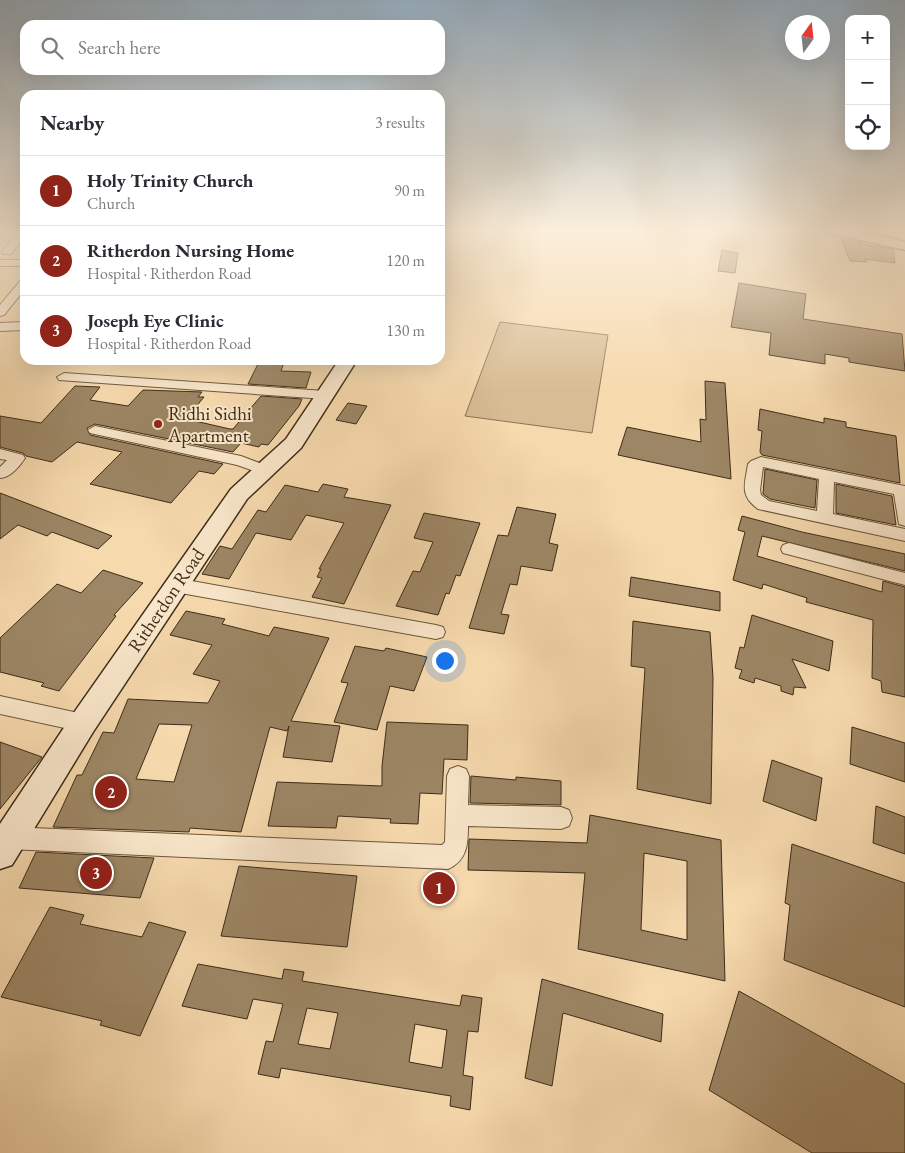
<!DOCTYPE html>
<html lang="en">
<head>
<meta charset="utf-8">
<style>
	body { margin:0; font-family:"EB Garamond",serif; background:#f7f7f7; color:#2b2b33 }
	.controls { position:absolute; right:15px; top:15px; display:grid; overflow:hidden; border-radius:10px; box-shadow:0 5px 20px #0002 }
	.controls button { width:45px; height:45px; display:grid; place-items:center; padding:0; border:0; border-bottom:1px solid #e1e1e2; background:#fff; color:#2b2b33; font:25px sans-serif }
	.compass { position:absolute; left:785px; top:15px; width:45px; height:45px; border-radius:50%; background:#fff; box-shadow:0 5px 20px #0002; rotate:15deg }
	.you { position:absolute; left:444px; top:660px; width:18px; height:18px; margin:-12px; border:4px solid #fff; border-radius:50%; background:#1a73e8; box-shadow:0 0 0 8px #1a73e833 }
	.badge { display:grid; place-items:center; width:32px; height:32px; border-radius:50%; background:#8f2418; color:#fff; font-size:16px; font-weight:700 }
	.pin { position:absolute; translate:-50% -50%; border:2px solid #fff; box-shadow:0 1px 5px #0006 }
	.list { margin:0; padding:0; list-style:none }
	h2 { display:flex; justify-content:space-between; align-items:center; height:65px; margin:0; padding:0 20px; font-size:21px }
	h2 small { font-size:16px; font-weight:400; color:#7c7c81 }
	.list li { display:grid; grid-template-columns:32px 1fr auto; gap:15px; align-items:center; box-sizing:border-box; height:70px; padding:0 20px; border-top:1px solid #e1e1e2 }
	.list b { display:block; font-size:19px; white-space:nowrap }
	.list p { margin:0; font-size:16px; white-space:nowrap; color:#7c7c81 }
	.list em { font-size:16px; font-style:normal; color:#7c7c81 }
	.icon { flex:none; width:28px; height:28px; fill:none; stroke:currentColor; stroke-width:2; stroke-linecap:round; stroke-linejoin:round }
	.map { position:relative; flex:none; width:905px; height:1153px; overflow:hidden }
	.search { position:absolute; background:#fff; box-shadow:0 5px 20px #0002; left:20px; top:20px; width:425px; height:55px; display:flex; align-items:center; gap:12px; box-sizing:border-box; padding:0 18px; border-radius:15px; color:#7c7c81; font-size:19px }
	.panel { position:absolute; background:#fff; box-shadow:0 5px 20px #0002; left:20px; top:90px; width:425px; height:275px; border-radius:15px }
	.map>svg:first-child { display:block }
	.green { fill:#d7bc94; stroke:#8a7456 }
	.building { fill:#9d8665; stroke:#3d2c17; fill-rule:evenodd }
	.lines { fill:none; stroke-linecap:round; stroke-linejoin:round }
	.minor-casing { stroke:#6b573c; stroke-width:2 }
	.secondary-casing { stroke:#3d2c17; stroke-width:3 }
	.minor { fill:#f9e6ca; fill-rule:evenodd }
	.secondary { fill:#f9e6ca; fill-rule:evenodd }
	.poi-dot { fill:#8f2418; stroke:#f9e6ca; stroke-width:2 }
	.labels { text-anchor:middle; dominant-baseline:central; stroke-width:4; stroke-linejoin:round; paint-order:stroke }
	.poi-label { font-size:19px; fill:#3d2c17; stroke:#f9e6ca; text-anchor:start }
	.street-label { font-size:19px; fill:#3d2c17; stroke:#f9e6ca }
</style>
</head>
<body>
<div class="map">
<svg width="905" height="1153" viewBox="0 0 905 1153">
	<rect width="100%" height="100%" fill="#f6d9ad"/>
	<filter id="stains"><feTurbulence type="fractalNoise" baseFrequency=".004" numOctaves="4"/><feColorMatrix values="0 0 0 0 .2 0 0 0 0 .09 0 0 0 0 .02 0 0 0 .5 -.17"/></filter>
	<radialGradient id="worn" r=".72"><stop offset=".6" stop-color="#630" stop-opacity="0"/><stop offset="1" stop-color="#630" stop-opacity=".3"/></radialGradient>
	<!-- green -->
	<path class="green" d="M 500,322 L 608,335 L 592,433 L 465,416 Z"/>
	<!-- building -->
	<g class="building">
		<path d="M 841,238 L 860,242 L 860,244 L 893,249 L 895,263 L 865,259 L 867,262 L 850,261 Z"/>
		<path d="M 722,250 L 738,253 L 735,273 L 718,271 Z"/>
		<path d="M 739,283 L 806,294 L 803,319 L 902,334 L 905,371 L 849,362 L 849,358 L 825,354 L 825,364 L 769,355 L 771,333 L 731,327 Z"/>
		<path d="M 260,360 L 285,360 L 281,371 L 311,372 L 306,388 L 248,384 Z"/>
		<path d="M 705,381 L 725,383 L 731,479 L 618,455 L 627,427 L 701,442 L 700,419 L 706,420 Z"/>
		<path d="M 75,386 L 100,387 L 90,400 L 128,406 L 143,390 L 202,392 L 198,397 L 204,397 L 186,419 L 230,429 L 233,429 L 261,396 L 302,399 L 299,406 L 268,445 L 261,444 L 259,447 L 241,443 L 233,452 L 95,424 L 87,428 L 90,435 L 223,464 L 214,474 L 199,471 L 171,503 L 90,484 L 122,452 L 77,442 L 52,462 L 26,456 L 23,453 L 0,447 L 0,416 L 41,423 Z"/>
		<path d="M 348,403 L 367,406 L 356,424 L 336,420 Z"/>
		<path d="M 760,409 L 824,423 L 824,418 L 846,422 L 846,427 L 896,436 L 900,483 L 762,455 L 760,452 L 762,431 L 758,430 Z"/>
		<path d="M 765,469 L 817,480 L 815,508 L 770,499 L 763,494 Z"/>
		<path d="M 323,484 L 348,489 L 344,497 L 391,505 L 344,604 L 312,597 L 322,578 L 317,577 L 321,569 L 319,569 L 344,523 L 306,515 L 291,540 L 256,533 L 229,579 L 202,574 L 220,546 L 232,549 L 258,510 L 266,512 L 285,485 L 318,492 Z"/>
		<path d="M 836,484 L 892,496 L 896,525 L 836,513 Z"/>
		<path d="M 0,493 L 112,536 L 98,549 L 52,532 L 47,536 L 18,525 L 0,539 Z"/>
		<path d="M 517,507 L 556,514 L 549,543 L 558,545 L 552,571 L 521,566 L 517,585 L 510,584 L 501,614 L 509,615 L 504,634 L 469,628 L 498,535 L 508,536 Z"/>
		<path d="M 424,513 L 480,523 L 460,576 L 456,575 L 449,594 L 446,593 L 438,615 L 396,606 L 413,571 L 420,572 L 433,542 L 414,538 Z"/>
		<path d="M 742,516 L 802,532 L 905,554 L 905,571 L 762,536 L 757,556 L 882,592 L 883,581 L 905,587 L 905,697 L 882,692 L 881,681 L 872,678 L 873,620 L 806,602 L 807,598 L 763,584 L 762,589 L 733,580 L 745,532 L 738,530 Z"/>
		<path d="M 103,570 L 143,583 L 114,615 L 116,616 L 59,691 L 41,686 L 44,683 L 0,672 L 0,638 L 57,584 L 81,593 Z"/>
		<path d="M 631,577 L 720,592 L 720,611 L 629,596 Z"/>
		<path d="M 186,611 L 225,619 L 222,624 L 269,636 L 274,627 L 329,638 L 291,721 L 340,726 L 332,762 L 283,757 L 289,726 L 287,731 L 270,727 L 241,832 L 190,828 L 189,832 L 53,827 L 77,775 L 82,775 L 103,732 L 114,733 L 128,699 L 208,703 L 220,681 L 193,674 L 212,645 L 170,635 ZM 159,724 L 192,725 L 174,782 L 136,779 Z"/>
		<path d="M 752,615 L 833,641 L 829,671 L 792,659 L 806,688 L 794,687 L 793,695 L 781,691 L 781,686 L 755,678 L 754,683 L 739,678 L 742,670 L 735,668 L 740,647 L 744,648 Z"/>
		<path d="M 633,621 L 710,632 L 713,678 L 711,804 L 637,789 L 645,668 L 631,666 Z"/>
		<path d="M 355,646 L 384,651 L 386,648 L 427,657 L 414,691 L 390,686 L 377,730 L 334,722 L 348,683 L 341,682 Z"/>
		<path d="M 387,722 L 468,725 L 467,760 L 444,759 L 442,794 L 420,793 L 418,824 L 390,823 L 391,819 L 338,816 L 336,828 L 268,826 L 277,782 L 382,786 L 382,766 Z"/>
		<path d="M 852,727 L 905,743 L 905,782 L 850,764 Z"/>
		<path d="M 0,742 L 42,757 L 0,809 Z"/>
		<path d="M 772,760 L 822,778 L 816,821 L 763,801 Z"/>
		<path d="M 471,776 L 516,780 L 516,777 L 561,781 L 561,805 L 470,803 Z"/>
		<path d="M 876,806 L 905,817 L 905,854 L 873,843 Z"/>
		<path d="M 590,815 L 721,840 L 725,981 L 578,949 L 585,873 L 468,870 L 469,839 L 587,843 ZM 644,853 L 687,861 L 687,940 L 641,930 Z"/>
		<path d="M 792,844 L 905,883 L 905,1007 L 784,960 L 790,905 L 785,903 Z"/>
		<path d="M 36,852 L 154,858 L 140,898 L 19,888 Z"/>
		<path d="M 239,866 L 357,876 L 347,947 L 221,936 Z"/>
		<path d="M 50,907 L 84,915 L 80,924 L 142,937 L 149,922 L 186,932 L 140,1036 L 100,1025 L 102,1021 L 1,997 Z"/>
		<path d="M 198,964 L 282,979 L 284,969 L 304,972 L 302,981 L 460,1006 L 462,995 L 482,998 L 478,1032 L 468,1031 L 463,1075 L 473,1077 L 470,1110 L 450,1106 L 451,1096 L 281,1068 L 279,1078 L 258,1074 L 266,1041 L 273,1042 L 283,1004 L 253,999 L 247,1019 L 182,1006 ZM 307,1008 L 338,1013 L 330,1049 L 298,1044 ZM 415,1024 L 447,1030 L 442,1068 L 409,1062 Z"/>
		<path d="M 542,979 L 663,1014 L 661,1042 L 563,1013 L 552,1086 L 525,1078 Z"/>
		<path d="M 739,991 L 905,1084 L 905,1153 L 812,1153 L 709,1090 Z"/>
	</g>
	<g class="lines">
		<!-- minor casing -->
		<g class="minor-casing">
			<g id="minor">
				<path d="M 20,229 L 25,229 L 25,237 L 11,254 L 3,254 L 2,252 Z"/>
				<rect x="0" y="260" width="25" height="6"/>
				<path d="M 25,279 L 25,289 L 4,315 L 0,316 L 0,305 L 21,280 Z"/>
				<path d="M 25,322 L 25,330 L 0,331 L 0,323 Z"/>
				<path d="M 64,373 L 325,391 L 332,395 L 325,399 L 59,380 L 57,377 Z"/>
				<path d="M 95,426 L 241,456 L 270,467 L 273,470 L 265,475 L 237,465 L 90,433 L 88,430 Z"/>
				<path d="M 0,449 L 23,455 L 25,458 C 20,466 10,478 0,478 L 0,467 L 7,460 L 0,459 Z"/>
				<path d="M 761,457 L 905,486 L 905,526 L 899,524 L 894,494 L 834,482 L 833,514 L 905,529 L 905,541 L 758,509 C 739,495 745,485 748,464 L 751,461 ZM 763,467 L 819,479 L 817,511 L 769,501 L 761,495 L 760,490 Z"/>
				<path d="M 789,543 L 905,573 L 905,585 L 783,553 L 781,549 L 783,545 Z"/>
				<path d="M 175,578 L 436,625 L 443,627 L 445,632 L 443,637 L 436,639 L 175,592 L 169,590 L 166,585 L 169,580 Z"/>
				<path d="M 0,696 L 83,714 L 90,717 L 93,723 L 90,729 L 83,732 L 0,714 Z"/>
				<path d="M 458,766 L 466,769 L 469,776 L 468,805 L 561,807 L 569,810 L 572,818 L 569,826 L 561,829 L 468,826 C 468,844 467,861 448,869 L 8,849 L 0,846 L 0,830 L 8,827 L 442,845 L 445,842 L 447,776 L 450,769 Z"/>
			</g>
		</g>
		<!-- secondary casing -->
		<g class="secondary-casing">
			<g id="secondary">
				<path d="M 823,229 L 851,229 L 905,242 L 905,250 L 825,232 Z"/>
				<path d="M 339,360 L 357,360 L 301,448 L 247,499 L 93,732 L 12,865 L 0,869 L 0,824 L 73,714 L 231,489 L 286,439 Z"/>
			</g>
		</g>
		<!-- minor -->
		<use href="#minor" class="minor"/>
		<!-- secondary -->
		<use href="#secondary" class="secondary"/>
	</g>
	<!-- sky -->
	<linearGradient id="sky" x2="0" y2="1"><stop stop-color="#94abbc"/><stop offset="0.59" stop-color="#fbeeda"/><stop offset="1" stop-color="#fbeeda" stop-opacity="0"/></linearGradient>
	<rect width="905" height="391" fill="url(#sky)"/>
	<!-- markers -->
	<circle class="poi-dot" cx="158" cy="424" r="5"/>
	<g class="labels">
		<!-- poi labels -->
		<g class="poi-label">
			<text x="168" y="413">Ridhi Sidhi<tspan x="168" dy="22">Apartment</tspan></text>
		</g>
		<!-- street labels -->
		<g class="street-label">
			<text transform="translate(166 600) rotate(-56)">Ritherdon Road</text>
		</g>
	</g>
	<rect width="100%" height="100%" filter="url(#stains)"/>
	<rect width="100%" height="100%" fill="url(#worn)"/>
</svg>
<div class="controls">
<button>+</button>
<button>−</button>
<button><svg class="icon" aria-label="locate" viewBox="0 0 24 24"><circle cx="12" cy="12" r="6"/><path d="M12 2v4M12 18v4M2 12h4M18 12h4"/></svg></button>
</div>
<svg class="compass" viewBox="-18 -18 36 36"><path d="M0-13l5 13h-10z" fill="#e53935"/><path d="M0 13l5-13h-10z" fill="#7c7c81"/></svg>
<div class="you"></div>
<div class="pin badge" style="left:439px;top:888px">1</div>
<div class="pin badge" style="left:111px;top:792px">2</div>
<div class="pin badge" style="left:96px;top:873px">3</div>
<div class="search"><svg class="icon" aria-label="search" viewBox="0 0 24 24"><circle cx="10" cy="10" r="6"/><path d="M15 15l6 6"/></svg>Search here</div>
<section class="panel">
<h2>Nearby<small>3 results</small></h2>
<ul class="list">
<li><span class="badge">1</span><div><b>Holy Trinity Church</b><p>Church</p></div><em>90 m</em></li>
<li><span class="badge">2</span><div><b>Ritherdon Nursing Home</b><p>Hospital · Ritherdon Road</p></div><em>120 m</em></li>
<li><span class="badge">3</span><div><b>Joseph Eye Clinic</b><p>Hospital · Ritherdon Road</p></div><em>130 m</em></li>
</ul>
</section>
</div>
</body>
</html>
